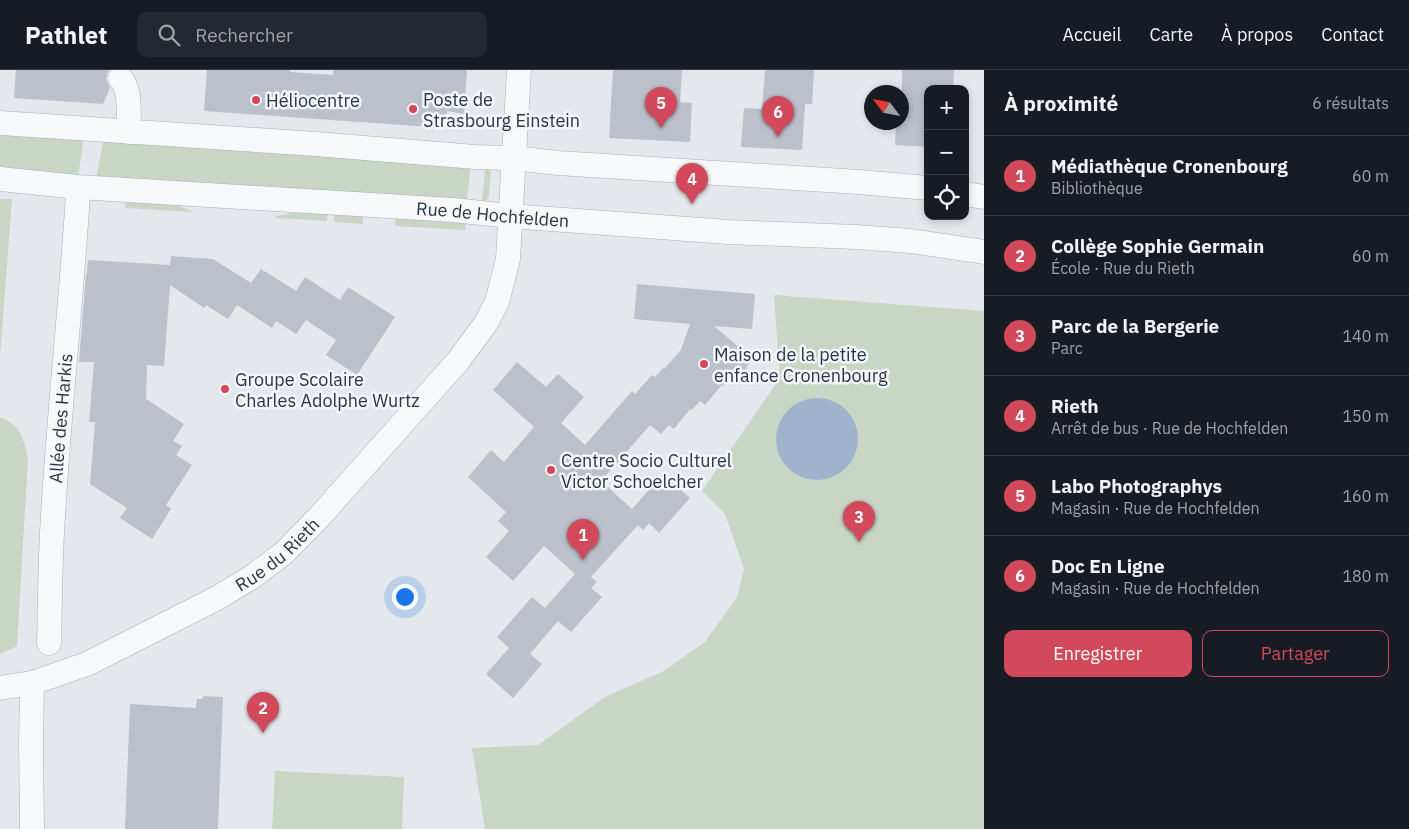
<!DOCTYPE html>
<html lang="fr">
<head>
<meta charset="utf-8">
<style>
	body { margin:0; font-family:"IBM Plex Sans",sans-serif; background:#242831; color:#f1f3f6 }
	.controls { position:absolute; right:15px; top:15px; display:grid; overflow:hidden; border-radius:10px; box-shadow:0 2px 8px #0003 }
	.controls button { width:45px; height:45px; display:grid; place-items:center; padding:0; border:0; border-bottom:1px solid #363941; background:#171b24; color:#f1f3f6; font:25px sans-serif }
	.compass { position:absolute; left:864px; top:15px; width:45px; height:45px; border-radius:50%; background:#171b24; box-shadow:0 2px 8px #0003; rotate:302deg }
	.you { position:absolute; left:404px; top:526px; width:18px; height:18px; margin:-12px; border:4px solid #fff; border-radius:50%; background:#1a73e8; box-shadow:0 0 0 8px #1a73e833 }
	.badge { display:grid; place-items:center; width:32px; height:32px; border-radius:50%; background:#d1495b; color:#fff; font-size:16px; font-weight:700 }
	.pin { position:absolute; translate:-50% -41px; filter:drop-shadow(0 1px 2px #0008) }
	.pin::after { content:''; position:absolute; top:26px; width:18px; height:15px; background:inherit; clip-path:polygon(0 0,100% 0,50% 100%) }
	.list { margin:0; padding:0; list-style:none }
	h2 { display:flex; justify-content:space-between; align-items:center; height:65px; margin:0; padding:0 20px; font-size:21px }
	h2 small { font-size:16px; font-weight:400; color:#9ea1a6 }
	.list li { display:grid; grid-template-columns:32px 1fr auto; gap:15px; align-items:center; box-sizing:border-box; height:80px; padding:0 20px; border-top:1px solid #363941 }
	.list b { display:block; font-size:19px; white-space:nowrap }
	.list p { margin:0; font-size:16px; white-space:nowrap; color:#9ea1a6 }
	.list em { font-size:16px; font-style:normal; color:#9ea1a6 }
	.actions { display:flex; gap:10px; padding:15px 20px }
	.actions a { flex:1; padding:11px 0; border:1px solid #d1495b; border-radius:10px; text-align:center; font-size:18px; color:#d1495b }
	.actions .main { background:#d1495b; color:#fff }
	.icon { flex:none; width:28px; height:28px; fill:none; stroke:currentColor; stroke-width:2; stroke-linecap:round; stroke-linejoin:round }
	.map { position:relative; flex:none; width:984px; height:759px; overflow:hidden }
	header { display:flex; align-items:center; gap:30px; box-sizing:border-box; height:70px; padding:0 25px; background:#171b24; border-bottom:1px solid #363941 }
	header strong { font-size:24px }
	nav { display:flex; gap:28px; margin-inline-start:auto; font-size:18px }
	.search { width:350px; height:45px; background:#242831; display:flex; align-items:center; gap:12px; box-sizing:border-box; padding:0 18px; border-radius:10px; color:#9ea1a6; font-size:19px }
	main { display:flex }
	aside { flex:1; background:#171b24 }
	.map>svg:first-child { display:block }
	.green { fill:#c9d6c5 }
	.water { fill:#9fb4cc }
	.building { fill:#bbc0ca }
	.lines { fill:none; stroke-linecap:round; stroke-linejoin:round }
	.minor-casing { stroke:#a9aeb7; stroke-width:25 }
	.minor { stroke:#f7f8fa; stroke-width:24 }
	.poi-dot { fill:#d1495b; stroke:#f4f6f9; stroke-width:2 }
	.labels { text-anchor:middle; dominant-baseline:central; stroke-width:5; stroke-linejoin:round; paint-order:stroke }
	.poi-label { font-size:18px; fill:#2b3445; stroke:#f4f6f9; text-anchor:start }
	.street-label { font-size:18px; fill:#2b3445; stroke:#f4f6f9 }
</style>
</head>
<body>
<header>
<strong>Pathlet</strong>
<div class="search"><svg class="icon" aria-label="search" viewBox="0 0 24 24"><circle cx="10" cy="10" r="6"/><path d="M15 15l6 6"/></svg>Rechercher</div>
<nav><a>Accueil</a><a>Carte</a><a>À propos</a><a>Contact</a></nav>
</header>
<main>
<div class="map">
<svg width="984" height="759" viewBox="0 0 984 759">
	<rect width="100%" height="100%" fill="#e4e7ec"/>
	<!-- green -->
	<g class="green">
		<path d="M 0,60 L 84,65 L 78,109 L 0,104 Z"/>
		<path d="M 104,66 L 471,92 L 467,130 L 96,111 Z"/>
		<path d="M 486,92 L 491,96 L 489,127 L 485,131 L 482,131 Z"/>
		<path d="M 126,125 L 158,127 L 194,142 L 125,138 Z"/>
		<path d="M 0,129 L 12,129 L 0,287 Z"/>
		<path d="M 318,138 L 328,138 L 327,151 L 276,148 L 276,146 Z"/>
		<path d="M 337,143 L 363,145 L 363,154 L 334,152 L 334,146 Z"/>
		<path d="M 396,143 L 466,151 L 465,160 L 395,156 Z"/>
		<path d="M 774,225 L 984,241 L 984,759 L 485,759 L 472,678 L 538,675 L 605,627 L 662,602 L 705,572 L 737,527 L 744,499 L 725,444 L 702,421 L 780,308 Z"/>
		<path d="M 0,347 C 22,356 23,368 28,389 L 17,576 L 0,584 Z"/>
		<path d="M 275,701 L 404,707 L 402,759 L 272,759 Z"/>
	</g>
	<!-- water -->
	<circle class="water" cx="817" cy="369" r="41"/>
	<!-- building -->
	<g class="building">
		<path d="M 16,0 L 109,0 L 107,3 L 106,9 L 110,18 L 103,34 L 14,28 Z"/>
		<path d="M 207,0 L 290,0 L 290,2 L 333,5 L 333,0 L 467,0 L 464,44 L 447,41 L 445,58 L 204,41 Z"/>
		<path d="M 613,0 L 682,0 L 680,32 L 692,33 L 690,72 L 609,68 Z"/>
		<path d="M 765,0 L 814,0 L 812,34 L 805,34 L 802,80 L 741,77 L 744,38 L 762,39 Z"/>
		<path d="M 902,0 L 954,0 L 953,19 L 928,19 L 928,77 L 895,75 L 896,52 L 902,52 Z"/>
		<path d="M 171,186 L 213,189 L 251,213 L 261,199 L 296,221 L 305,207 L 340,230 L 348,217 L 395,247 L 357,305 L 326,285 L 336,270 L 306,250 L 296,264 L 276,251 L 272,258 L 237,235 L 228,249 L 206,235 L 204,238 L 170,215 L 164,296 L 147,295 L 146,329 L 184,354 L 173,371 L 182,376 L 176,385 L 192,395 L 166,435 L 171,439 L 152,469 L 120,448 L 127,438 L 90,414 L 95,352 L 89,352 L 94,292 L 79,292 L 86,204 L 87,204 L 88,190 L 170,195 Z"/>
		<path d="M 637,214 L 755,224 L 752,259 L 714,256 L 753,289 L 746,297 L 747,298 L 736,311 L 731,307 L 723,316 L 722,315 L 705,335 L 700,331 L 692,340 L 690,339 L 674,359 L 669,355 L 661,364 L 650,355 L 601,411 L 632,439 L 663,404 L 690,428 L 659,463 L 649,453 L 643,460 L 638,455 L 591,507 L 597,512 L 591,518 L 602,527 L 571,562 L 558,551 L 530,584 L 542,594 L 513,628 L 486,604 L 509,578 L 497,567 L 532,527 L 545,538 L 575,504 L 544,476 L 513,511 L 486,487 L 509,461 L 498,451 L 506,442 L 468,407 L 491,380 L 504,392 L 534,357 L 493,320 L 517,292 L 546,317 L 558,304 L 584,327 L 561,353 L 585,375 L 632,321 L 635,324 L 652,305 L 655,307 L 663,298 L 664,299 L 681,280 L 690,254 L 634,249 Z"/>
		<path d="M 203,626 L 223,627 L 218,759 L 125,759 L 130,634 L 196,638 L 197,629 L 203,629 Z"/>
	</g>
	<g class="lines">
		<!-- minor casing -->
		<g class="minor-casing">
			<g id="minor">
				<path d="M 120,8 C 132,19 128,46 129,62"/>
				<path d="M 0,53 L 316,74 L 475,87 L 513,88 L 558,93 L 859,112 L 928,118"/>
				<path id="s1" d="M 0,109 L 78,117 L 453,140 L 510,146 L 728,162 L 856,167 L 911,171 L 984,182"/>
				<path d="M 965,124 L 984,127"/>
				<path id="s2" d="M 49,573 C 50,536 50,500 52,463 C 58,350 71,237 78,124"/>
				<path id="s3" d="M 0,618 L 32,613 L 87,594 L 219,527 L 252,507 L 284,483 L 320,446 L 458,291 L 486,253 L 497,232 L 508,189 L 519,0"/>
				<path d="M 32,759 L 31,674 L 32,613"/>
			</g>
		</g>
		<!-- minor -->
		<use href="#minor" class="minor"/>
	</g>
	<!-- markers -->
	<g class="poi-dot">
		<circle cx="256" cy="30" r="5"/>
		<circle cx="413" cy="39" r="5"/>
		<circle cx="704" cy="294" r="5"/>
		<circle cx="225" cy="319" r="5"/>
		<circle cx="551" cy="400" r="5"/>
	</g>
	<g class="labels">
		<!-- poi labels -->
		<g class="poi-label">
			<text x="423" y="29">Poste de<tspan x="423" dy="21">Strasbourg Einstein</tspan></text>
			<text x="266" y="30">Héliocentre</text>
			<text x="714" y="284">Maison de la petite<tspan x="714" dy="21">enfance Cronenbourg</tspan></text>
			<text x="235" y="309">Groupe Scolaire<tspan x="235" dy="21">Charles Adolphe Wurtz</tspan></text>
			<text x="561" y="390">Centre Socio Culturel<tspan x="561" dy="21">Victor Schoelcher</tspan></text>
		</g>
		<!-- street labels -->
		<g class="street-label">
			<text stroke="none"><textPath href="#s1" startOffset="494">Rue de Hochfelden</textPath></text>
			<text stroke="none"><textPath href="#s2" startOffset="225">Allée des Harkis</textPath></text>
			<text stroke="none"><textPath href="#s3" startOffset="311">Rue du Rieth</textPath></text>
		</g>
	</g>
</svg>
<div class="controls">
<button>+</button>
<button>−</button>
<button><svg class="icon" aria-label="locate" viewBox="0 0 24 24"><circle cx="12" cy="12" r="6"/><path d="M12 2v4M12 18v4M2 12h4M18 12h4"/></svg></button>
</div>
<svg class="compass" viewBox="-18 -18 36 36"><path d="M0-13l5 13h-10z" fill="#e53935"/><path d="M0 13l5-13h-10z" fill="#9ea1a6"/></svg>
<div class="you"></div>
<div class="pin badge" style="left:583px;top:490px">1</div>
<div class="pin badge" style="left:263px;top:663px">2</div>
<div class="pin badge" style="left:859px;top:472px">3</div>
<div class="pin badge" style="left:692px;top:134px">4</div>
<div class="pin badge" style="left:661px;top:58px">5</div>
<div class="pin badge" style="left:778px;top:67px">6</div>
</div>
<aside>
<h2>À proximité<small>6 résultats</small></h2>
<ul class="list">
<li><span class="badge">1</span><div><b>Médiathèque Cronenbourg</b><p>Bibliothèque</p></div><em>60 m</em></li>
<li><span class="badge">2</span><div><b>Collège Sophie Germain</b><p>École · Rue du Rieth</p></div><em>60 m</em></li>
<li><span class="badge">3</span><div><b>Parc de la Bergerie</b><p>Parc</p></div><em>140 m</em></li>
<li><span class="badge">4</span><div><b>Rieth</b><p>Arrêt de bus · Rue de Hochfelden</p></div><em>150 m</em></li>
<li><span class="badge">5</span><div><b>Labo Photographys</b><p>Magasin · Rue de Hochfelden</p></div><em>160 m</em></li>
<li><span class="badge">6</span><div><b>Doc En Ligne</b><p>Magasin · Rue de Hochfelden</p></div><em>180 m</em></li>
</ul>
<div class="actions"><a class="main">Enregistrer</a><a>Partager</a></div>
</aside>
</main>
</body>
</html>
